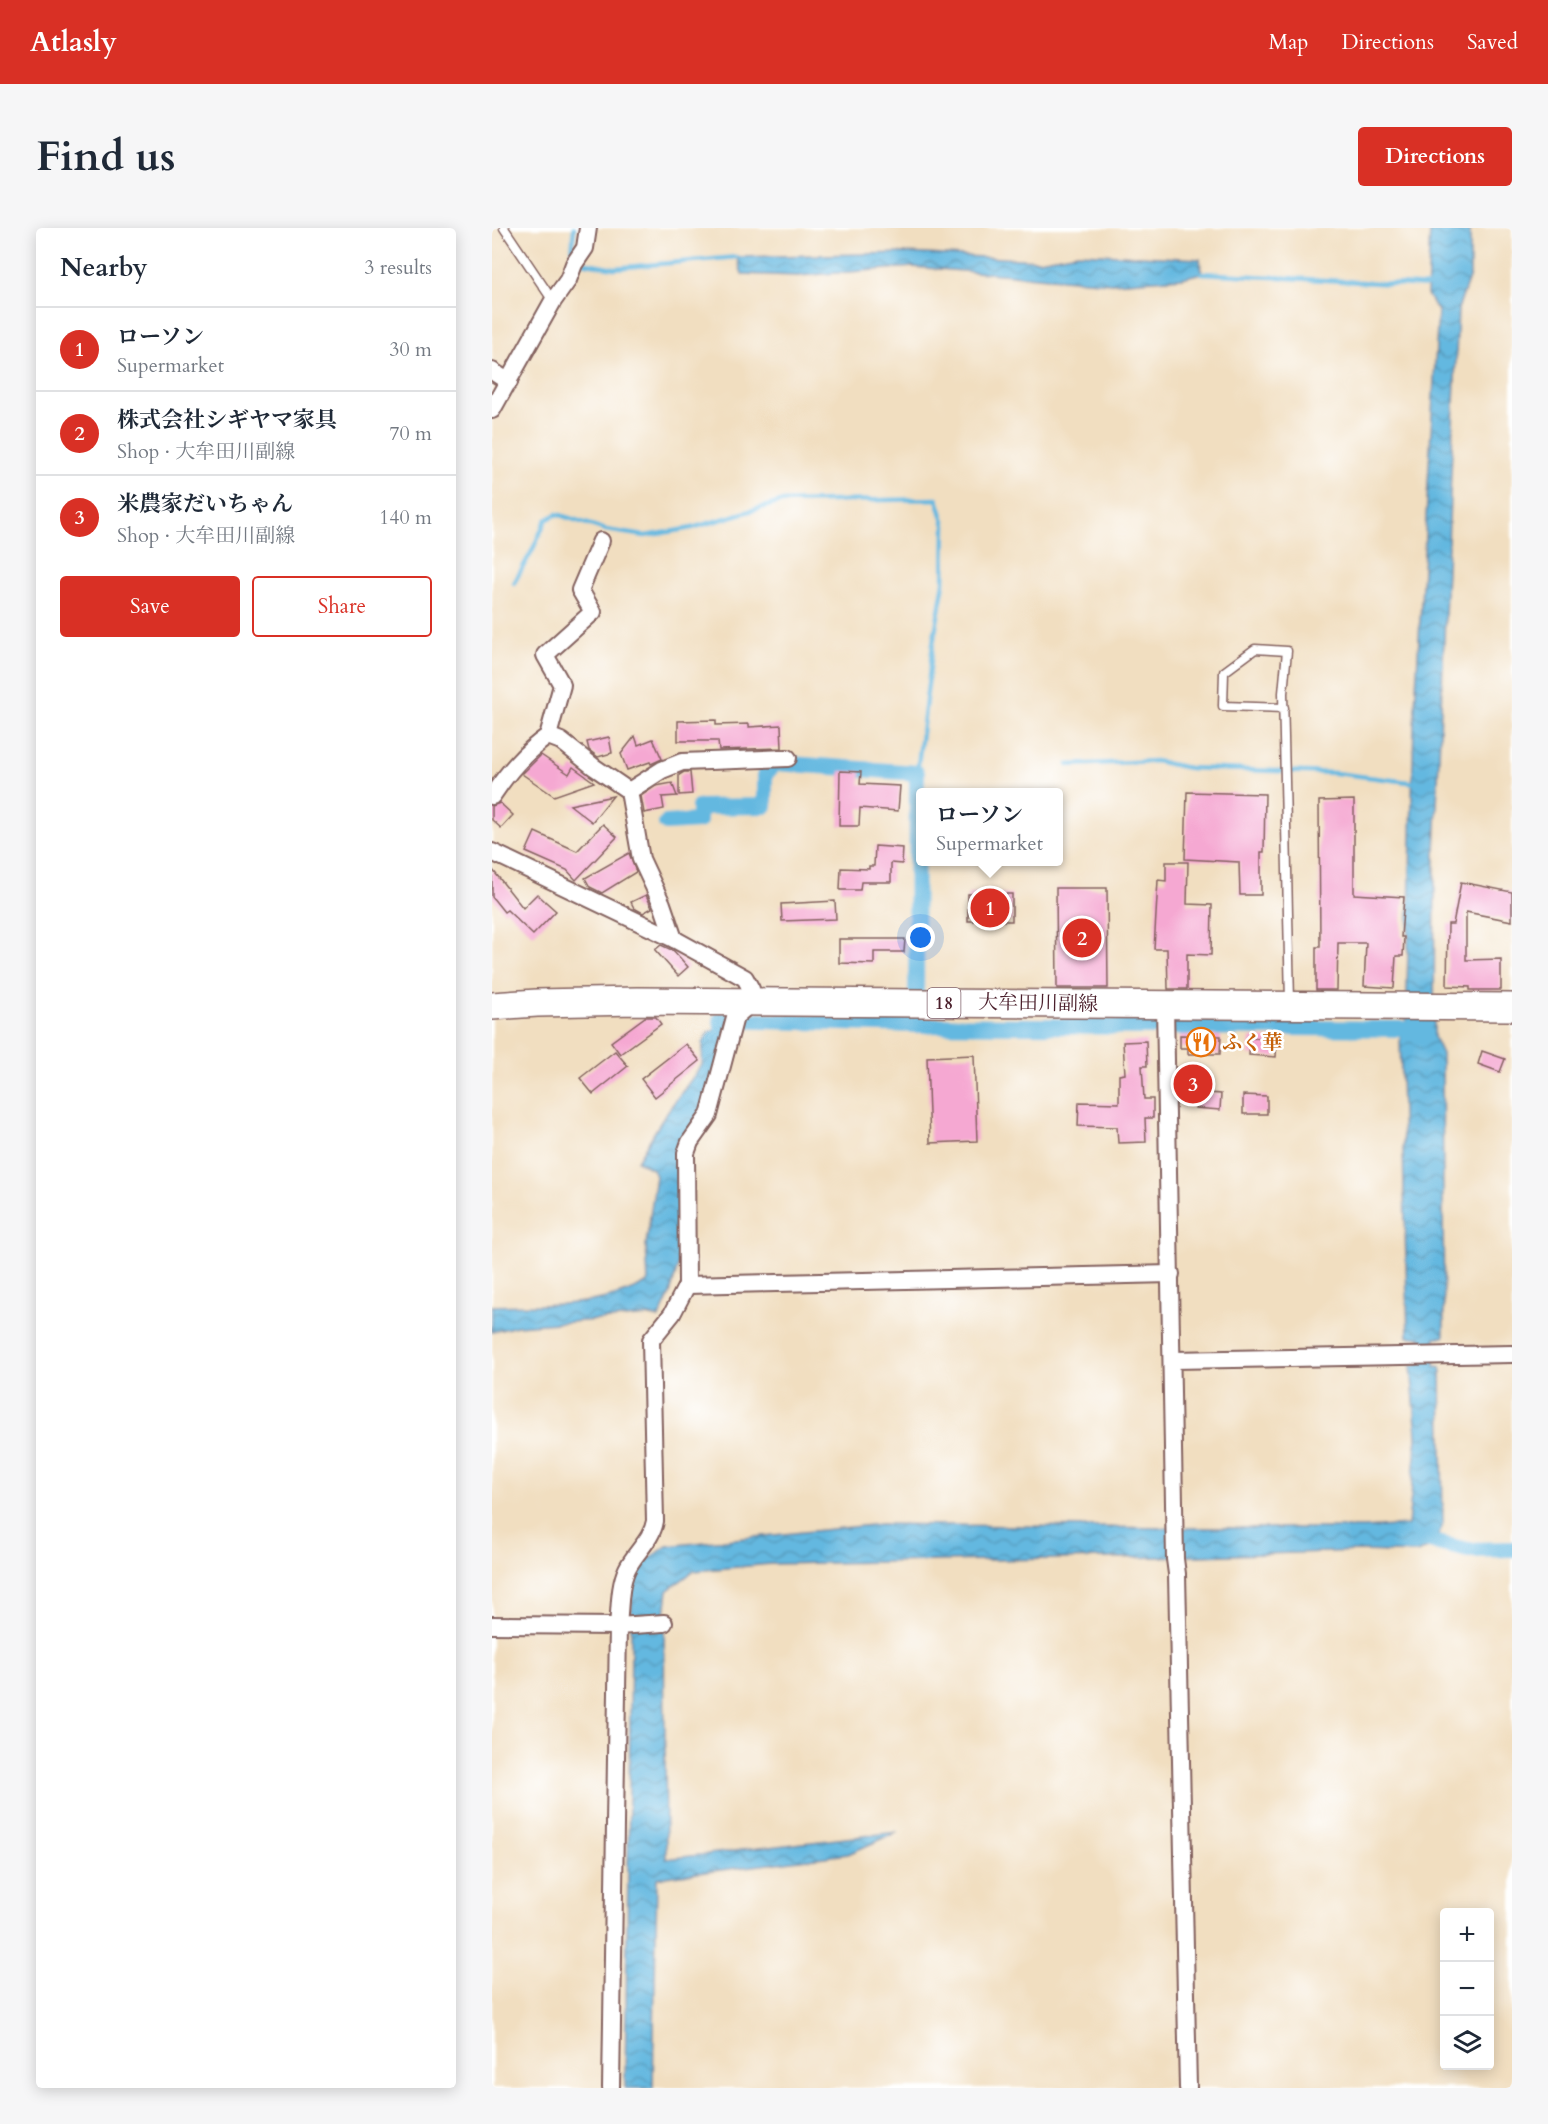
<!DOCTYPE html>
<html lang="en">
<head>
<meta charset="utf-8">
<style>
	body { margin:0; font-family:Cardo,"Noto Serif JP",serif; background:#f6f6f7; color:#1f2937 }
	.controls { position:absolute; right:18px; bottom:18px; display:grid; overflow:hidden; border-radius:6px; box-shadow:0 3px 15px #0003 }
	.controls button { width:54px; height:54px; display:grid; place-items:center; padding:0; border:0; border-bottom:2px solid #e0e1e3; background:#fff; color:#1f2937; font:30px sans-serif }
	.you { position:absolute; left:429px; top:710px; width:21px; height:21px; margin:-15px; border:4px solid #fff; border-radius:50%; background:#1a73e8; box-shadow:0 0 0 9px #1a73e833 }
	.badge { display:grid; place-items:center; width:39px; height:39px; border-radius:50%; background:#d93025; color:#fff; font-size:20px; font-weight:700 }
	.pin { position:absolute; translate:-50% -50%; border:3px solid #fff; box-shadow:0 2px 6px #0006 }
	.popup { position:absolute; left:424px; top:560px; width:147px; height:78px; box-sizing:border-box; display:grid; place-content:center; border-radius:6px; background:#fff; filter:drop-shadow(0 2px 4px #0005); font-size:20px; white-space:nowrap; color:#747a83 }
	.popup b { font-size:22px; color:#1f2937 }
	.popup::after { content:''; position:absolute; left:50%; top:100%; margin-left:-12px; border:12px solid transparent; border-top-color:#fff }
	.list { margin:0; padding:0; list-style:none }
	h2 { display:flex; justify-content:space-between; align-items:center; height:78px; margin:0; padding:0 24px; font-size:26px }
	h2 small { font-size:20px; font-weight:400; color:#747a83 }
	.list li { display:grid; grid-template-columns:39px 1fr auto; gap:18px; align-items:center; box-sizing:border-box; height:84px; padding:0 24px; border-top:2px solid #e0e1e3 }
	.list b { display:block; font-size:22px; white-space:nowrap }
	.list p { margin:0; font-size:20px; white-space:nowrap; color:#747a83 }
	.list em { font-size:20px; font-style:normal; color:#747a83 }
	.actions { display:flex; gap:12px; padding:18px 24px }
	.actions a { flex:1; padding:14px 0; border:2px solid #d93025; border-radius:6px; text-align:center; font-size:21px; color:#d93025 }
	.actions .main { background:#d93025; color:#fff }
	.icon { flex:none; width:33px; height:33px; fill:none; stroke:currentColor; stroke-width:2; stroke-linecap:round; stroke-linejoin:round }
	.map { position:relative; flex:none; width:1020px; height:1860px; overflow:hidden; border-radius:6px }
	header { display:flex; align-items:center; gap:36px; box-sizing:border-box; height:84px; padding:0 30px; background:#d93025; color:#fff }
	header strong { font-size:28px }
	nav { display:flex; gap:33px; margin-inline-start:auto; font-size:21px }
	.intro { display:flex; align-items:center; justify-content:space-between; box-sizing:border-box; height:144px; padding:0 36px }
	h1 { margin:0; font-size:42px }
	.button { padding:15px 27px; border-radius:6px; background:#d93025; color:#fff; font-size:21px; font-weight:700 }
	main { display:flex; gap:36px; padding:0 36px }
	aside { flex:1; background:#fff; border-radius:6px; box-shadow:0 3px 15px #0003 }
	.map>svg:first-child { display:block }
	.water { fill:url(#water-waves); stroke:#566c86; stroke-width:1.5 }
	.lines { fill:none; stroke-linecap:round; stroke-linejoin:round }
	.stream { stroke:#63b8e0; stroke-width:4.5 }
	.canal { stroke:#63b8e0; stroke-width:16 }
	.building { fill:#f5a8d2 }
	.lane-casing { stroke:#84625f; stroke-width:11 }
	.street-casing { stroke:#84625f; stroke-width:20 }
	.primary-casing { stroke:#84625f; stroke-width:30 }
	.lane { stroke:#fff; stroke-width:8 }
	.street { stroke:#fff; stroke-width:16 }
	.primary { stroke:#fff; stroke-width:27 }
	.labels { text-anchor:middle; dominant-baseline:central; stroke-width:5; stroke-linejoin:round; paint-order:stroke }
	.shield { fill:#fff; stroke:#80626b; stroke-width:1.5 }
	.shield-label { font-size:18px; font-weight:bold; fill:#4a1f2b }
	.street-label { font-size:20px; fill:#4a1f2b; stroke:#fff }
	.food-label { font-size:20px; font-weight:bold; fill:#c56008; stroke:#fff; text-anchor:start }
</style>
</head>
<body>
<header>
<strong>Atlasly</strong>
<nav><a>Map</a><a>Directions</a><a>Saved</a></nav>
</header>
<div class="intro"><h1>Find us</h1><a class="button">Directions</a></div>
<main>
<aside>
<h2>Nearby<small>3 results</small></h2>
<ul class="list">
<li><span class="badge">1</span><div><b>ローソン</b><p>Supermarket</p></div><em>30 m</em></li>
<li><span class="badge">2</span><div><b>株式会社シギヤマ家具</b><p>Shop · 大牟田川副線</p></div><em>70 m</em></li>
<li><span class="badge">3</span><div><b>米農家だいちゃん</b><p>Shop · 大牟田川副線</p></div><em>140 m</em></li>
</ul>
<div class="actions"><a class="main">Save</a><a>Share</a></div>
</aside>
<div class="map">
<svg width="1020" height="1860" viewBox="0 0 1020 1860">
	<defs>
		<pattern id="water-waves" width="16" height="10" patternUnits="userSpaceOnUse" patternTransform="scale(1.5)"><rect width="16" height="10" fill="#63b8e0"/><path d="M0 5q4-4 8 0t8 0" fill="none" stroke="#5495b6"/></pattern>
	</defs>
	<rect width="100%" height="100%" fill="#fff"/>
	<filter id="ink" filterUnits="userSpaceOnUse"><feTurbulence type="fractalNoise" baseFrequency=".0167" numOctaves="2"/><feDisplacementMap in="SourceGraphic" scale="12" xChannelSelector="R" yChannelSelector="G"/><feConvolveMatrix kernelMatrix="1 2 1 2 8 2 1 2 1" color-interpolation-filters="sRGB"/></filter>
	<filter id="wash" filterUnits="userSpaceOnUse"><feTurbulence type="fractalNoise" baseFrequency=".008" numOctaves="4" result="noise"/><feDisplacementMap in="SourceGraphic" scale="24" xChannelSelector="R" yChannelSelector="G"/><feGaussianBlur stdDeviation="1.35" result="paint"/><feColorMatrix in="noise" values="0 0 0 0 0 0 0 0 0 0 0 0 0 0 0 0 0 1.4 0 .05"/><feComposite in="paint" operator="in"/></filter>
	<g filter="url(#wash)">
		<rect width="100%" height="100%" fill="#f1dec0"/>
		<!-- water -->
		<g class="water">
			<path d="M 938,1 L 978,2 L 978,47 L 966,81 L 943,624 L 942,809 L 950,826 L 952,1109 L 943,1109 L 943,1138 L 949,1139 L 951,1295 L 944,1316 L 925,1325 L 871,1323 L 672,1329 L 279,1336 L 202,1343 L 176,1362 L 172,1395 L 174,1631 L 406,1604 L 356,1626 L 165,1650 L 161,1860 L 133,1860 L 140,1344 L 175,1318 L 389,1296 L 674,1300 L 873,1300 L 916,1297 L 925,1209 L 919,1137 L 926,1137 L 929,1109 L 916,1109 L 908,808 L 910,799 L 914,798 L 922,496 L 946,83 L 935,67 Z"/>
			<path d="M 414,25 L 547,32 L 586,25 L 708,31 L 710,45 L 690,50 L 620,55 L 421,39 L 306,48 L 250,46 L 245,29 Z"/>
			<path d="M 230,800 L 236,800 L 215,880 L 185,915 L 186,1037 L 178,1066 L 167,1090 L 159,1088 L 25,1098 L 0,1104 L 0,1078 C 51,1076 110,1081 156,1054 L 154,1016 L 164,948 L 160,941 L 145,933 L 173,887 L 210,837 L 211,814 L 218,803 Z"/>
		</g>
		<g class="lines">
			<!-- stream -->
			<g class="stream">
				<path d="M 80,27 L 82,0"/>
				<path d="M 90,34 L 122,40 L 245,29"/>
				<path d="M 710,45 L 940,58"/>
				<path d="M 22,355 L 40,323 L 54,292 L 65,286 L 114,302 L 153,308 L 200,300 L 289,274 L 445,271 L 453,297 L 452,355 L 441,416 L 425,545"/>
				<path d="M 576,537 L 663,533 L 697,540 L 843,545 L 925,555"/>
			</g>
			<!-- canal -->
			<g class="canal">
				<path d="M 174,595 L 207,593 L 207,579 L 273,578 L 273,546 L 284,535 L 425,545 L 424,784"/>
				<path d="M 230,800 L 229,792 L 424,797 L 931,801"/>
				<path d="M 928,1311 L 976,1322 L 1020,1321"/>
			</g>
		</g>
		<g id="blocks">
			<!-- building -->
			<g class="building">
				<path d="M 224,492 L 224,497 L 257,496 L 257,499 L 289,497 L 290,520 L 227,522 L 226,513 L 186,513 L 186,493 Z"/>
				<path d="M 143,508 L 146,517 L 161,511 L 170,531 L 159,536 L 158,534 L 135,542 L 129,526 Z"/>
				<path d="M 117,509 L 120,525 L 106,529 L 97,522 L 95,514 Z"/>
				<path d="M 49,527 L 77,546 L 81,539 L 102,554 L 62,568 L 30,546 Z"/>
				<path d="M 348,543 L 369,544 L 368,556 L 408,558 L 406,583 L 368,580 L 367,598 L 347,598 Z"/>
				<path d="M 192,544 L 198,544 L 200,566 L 187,567 L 187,547 Z"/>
				<path d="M 180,555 L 185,568 L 170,569 L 172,581 L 152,585 L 149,568 L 164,558 Z"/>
				<path d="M 695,564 L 773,566 L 772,624 L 769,624 L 769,667 L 748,667 L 747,634 L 693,631 Z"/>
				<path d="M 121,568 L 100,594 L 78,577 Z"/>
				<path d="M 862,572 L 862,666 L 912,669 L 909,709 L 912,709 L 911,728 L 904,728 L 902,760 L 872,758 L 874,715 L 846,715 L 845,762 L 824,762 L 824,719 L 828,719 L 827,573 Z"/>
				<path d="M 8,575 L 21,587 L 9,600 L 0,592 L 0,578 Z"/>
				<path d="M 111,596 L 125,609 L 84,652 L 75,642 L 34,624 L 43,604 L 85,623 Z"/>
				<path d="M 383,618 L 411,620 L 410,636 L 399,635 L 399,654 L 369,654 L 368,662 L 348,662 L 349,640 L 377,641 L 377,638 L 382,638 Z"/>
				<path d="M 137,625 L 144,644 L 110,665 L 98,659 L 93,650 Z"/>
				<path d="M 674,634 L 696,634 L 695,676 L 720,677 L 719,727 L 695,726 L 695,761 L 676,761 L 675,721 L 662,721 L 666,652 L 674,653 Z"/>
				<path d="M 0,641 L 31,680 L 45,666 L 64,683 L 41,707 L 15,682 L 12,684 L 0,669 Z"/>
				<path d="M 969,654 L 1020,664 L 1020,693 L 974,684 L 974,732 L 1009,731 L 1009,762 L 978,762 L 978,759 L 955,758 L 956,696 L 961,696 Z"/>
				<path d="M 564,660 L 615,660 L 616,760 L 565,760 Z"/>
				<rect x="476" y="666" width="44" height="27"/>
				<path d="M 154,667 L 160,680 L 151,685 L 142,680 L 139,674 Z"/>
				<path d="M 343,673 L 344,691 L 290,693 L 289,676 Z"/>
				<path d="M 347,711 L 413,711 L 412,724 L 382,724 L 382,736 L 347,735 Z"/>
				<path d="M 169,717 L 182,723 L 196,739 L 186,748 L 163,722 Z"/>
				<path d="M 153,789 L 164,789 L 169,796 L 128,826 L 119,814 Z"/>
				<path d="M 688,807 L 729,808 L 728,826 L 696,826 L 696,820 L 688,820 Z"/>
				<path d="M 758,810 L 785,811 L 784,829 L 757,827 Z"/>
				<path d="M 654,813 L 655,838 L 650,838 L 652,871 L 661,871 L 661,890 L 653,890 L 654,914 L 626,915 L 625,899 L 586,898 L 587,874 L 627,875 L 627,847 L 633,846 L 631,814 Z"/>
				<path d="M 194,816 L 208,833 L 163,869 L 149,851 Z"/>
				<path d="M 123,823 L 136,838 L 101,866 L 88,850 Z"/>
				<path d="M 990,823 L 1013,831 L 1008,844 L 986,836 Z"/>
				<path d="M 482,827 L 485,913 L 438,915 L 435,829 Z"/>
				<path d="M 705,851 L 717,851 L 717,865 L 729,866 L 728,882 L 703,880 Z"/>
				<path d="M 751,867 L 775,868 L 775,886 L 751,886 Z"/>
			</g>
		</g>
	</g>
	<g filter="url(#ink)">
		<use href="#blocks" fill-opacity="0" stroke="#84625f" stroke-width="1.5"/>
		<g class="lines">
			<!-- lane casing -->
			<g class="lane-casing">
				<g id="lane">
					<path d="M 12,0 L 61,73"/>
					<path d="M 792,480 L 731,478 L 732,444 L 763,421 L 795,423 L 791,465 L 798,774"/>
				</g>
			</g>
			<!-- street casing -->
			<g class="street-casing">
				<g id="street">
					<path d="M 0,143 L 17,154"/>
					<path d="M 0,182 L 61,73 L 76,52 L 82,36 L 93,20 L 96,0"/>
					<path d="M 56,508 L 70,457 L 53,427 L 101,384 L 88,362 L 109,313"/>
					<path d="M 137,563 L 170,542 L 190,534 L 296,530"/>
					<path d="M 0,568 C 16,544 32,525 56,508 L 69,513 L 102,539 L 137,563 L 149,631 L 170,676 L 182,711"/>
					<path d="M 0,624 L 182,711 L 253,750 L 259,761 L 259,775 L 243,789 L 217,887 L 198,914 L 194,925 L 195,1057 L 180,1086 L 159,1112 L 163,1293 C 160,1312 143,1324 135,1341 C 127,1358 128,1380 126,1398 L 119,1860"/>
					<path d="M 673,777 L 683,1331 L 685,1346 L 696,1860"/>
					<path d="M 195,1057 L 679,1046"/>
					<path d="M 681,1132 L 1020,1126"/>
					<path d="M 0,1397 L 126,1398 L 172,1395"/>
				</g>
			</g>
			<!-- primary casing -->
			<g class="primary-casing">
				<path id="primary" d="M 0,778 L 45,775 L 145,773 L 1020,779"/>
			</g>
			<!-- lane -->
			<use href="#lane" class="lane"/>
			<!-- street -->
			<use href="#street" class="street"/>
			<!-- primary -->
			<use href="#primary" class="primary"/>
		</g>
	</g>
	<!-- icons -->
	<defs>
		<g id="restaurant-ring" transform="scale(1.5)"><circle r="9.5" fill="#fff" stroke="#e8710a" stroke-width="1.5"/><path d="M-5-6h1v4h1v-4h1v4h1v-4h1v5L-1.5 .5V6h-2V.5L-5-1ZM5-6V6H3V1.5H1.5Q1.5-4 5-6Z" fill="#e8710a"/></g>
	</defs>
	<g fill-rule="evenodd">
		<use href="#restaurant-ring" x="709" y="814"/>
	</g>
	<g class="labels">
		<!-- shield labels -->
		<rect class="shield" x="435.5" y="760" width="33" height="30" rx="4.5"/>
		<g class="shield-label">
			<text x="452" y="775">18</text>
		</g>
		<!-- street labels -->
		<g class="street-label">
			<text transform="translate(546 775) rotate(1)">大牟田川副線</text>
		</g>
		<!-- food labels -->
		<g class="food-label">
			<text x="730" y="814">ふく華</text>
		</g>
	</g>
</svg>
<div class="controls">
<button>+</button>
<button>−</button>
<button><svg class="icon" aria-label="layers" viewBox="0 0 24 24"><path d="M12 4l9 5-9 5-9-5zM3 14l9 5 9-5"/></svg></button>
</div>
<div class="you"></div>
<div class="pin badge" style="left:498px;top:680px">1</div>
<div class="popup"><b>ローソン</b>Supermarket</div>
<div class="pin badge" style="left:590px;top:710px">2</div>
<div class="pin badge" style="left:701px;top:856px">3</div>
</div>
</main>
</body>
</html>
